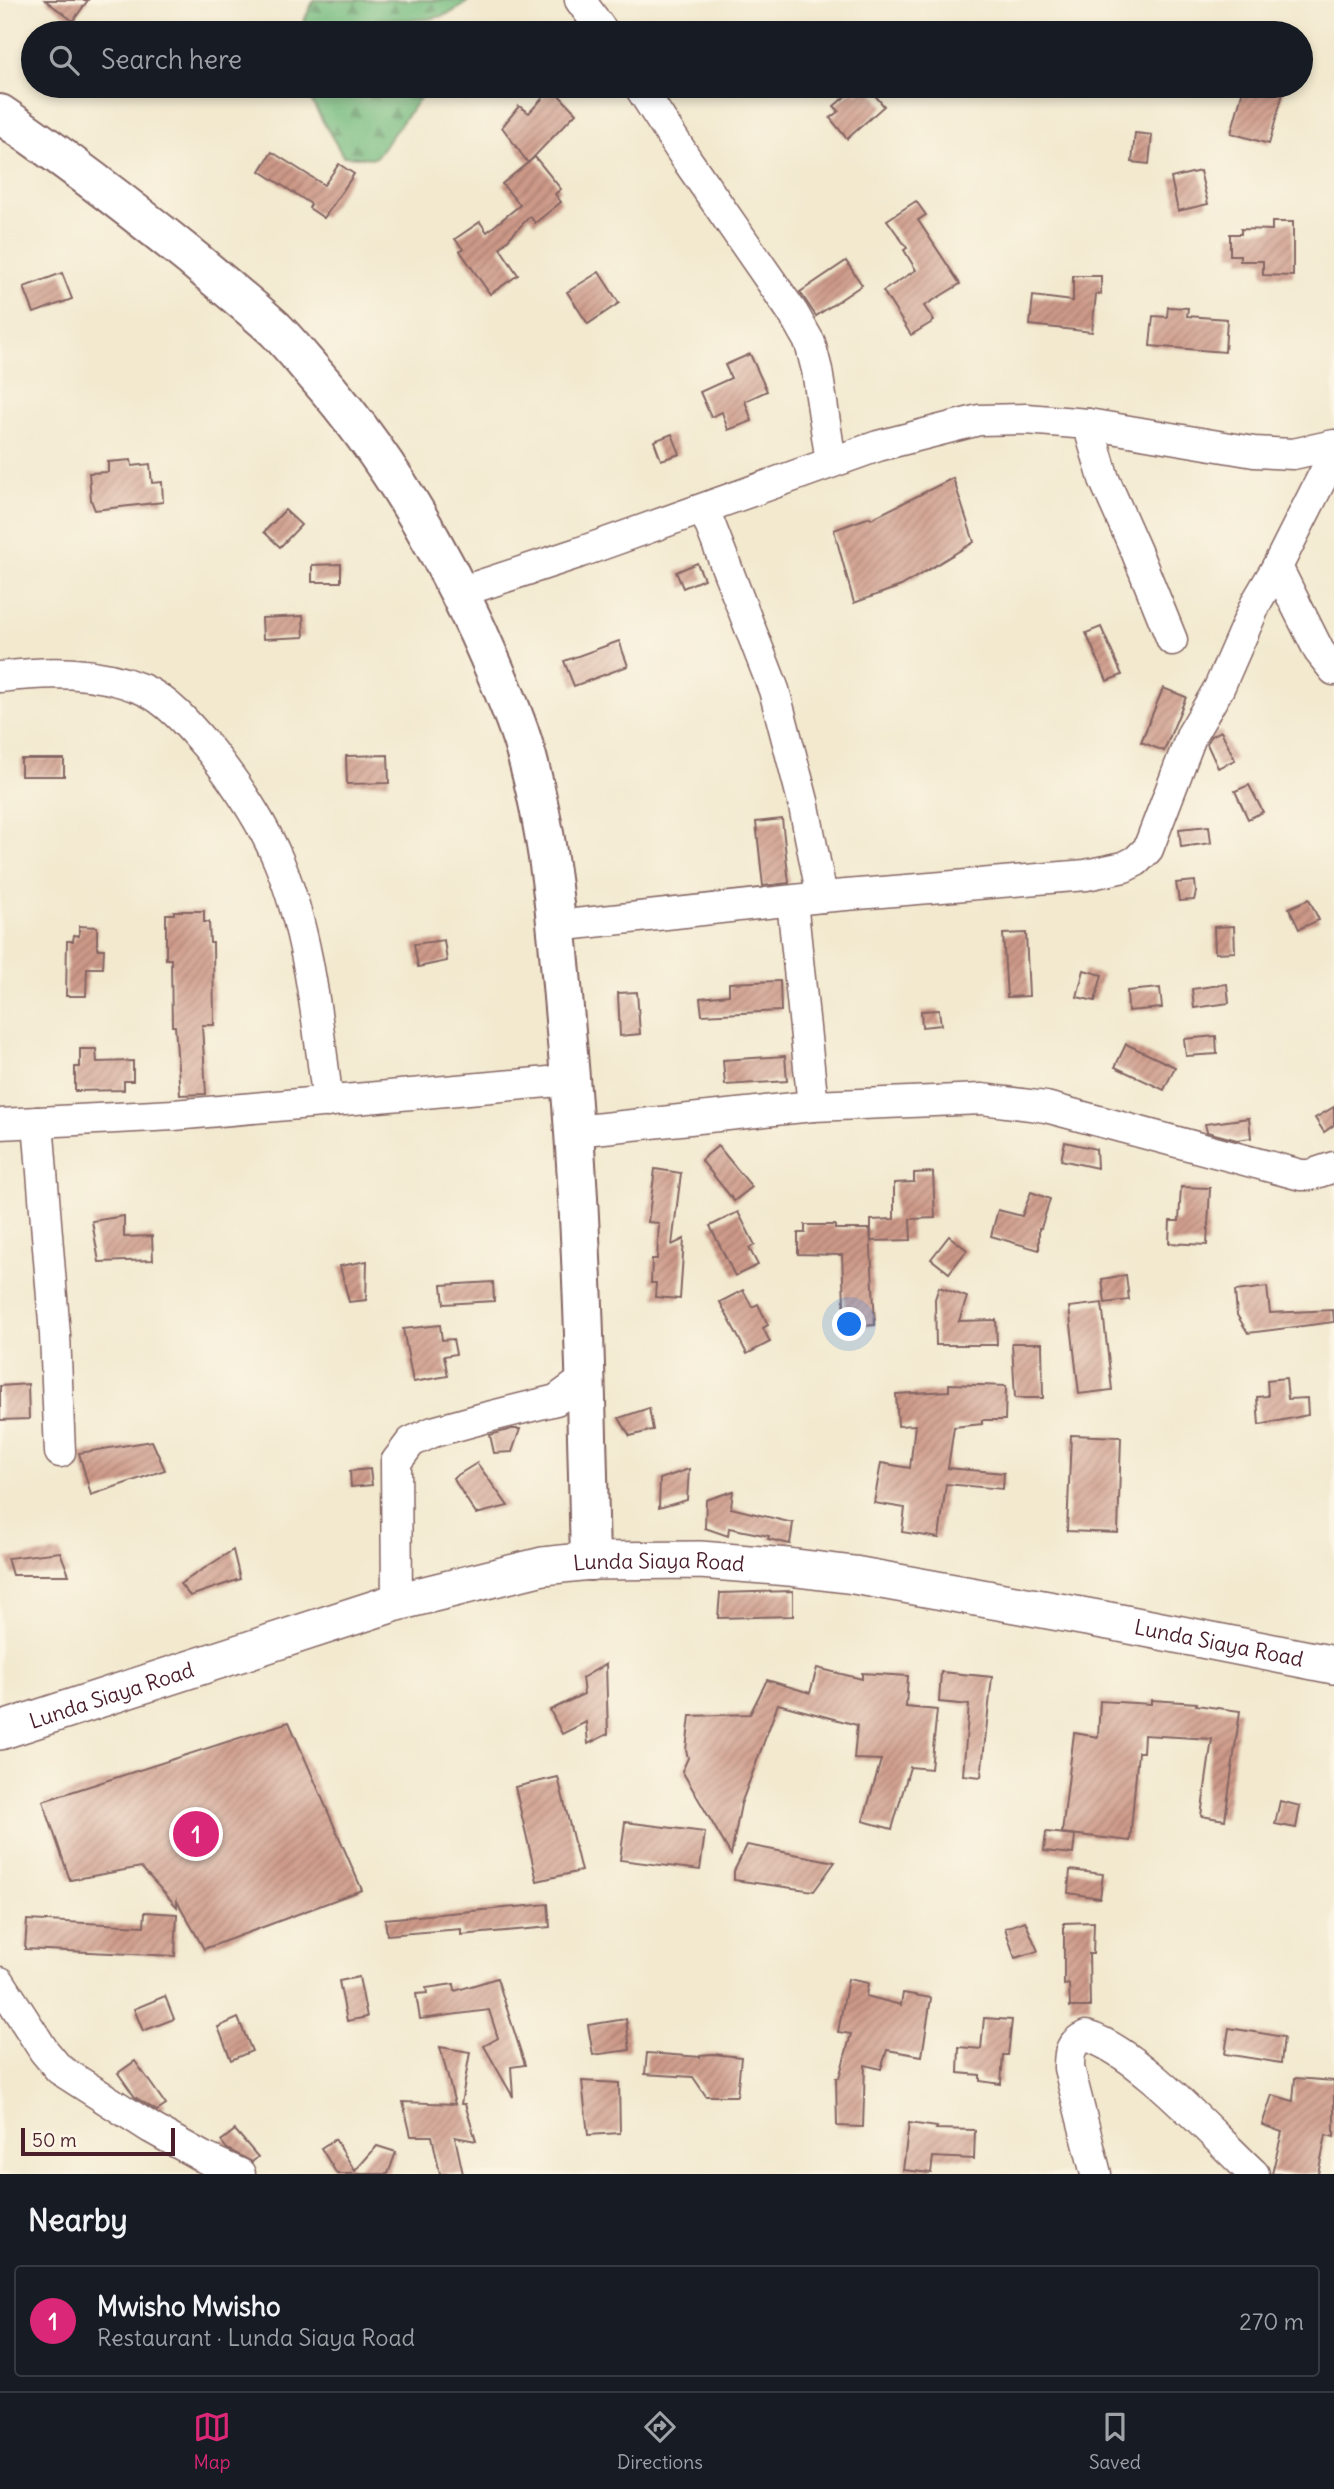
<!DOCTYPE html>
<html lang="en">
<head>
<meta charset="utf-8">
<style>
	body { margin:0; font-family:Delius,sans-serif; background:#242831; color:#f1f3f6 }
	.scale { position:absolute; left:21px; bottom:18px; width:154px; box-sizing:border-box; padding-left:7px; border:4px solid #4a1f2b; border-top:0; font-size:19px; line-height:24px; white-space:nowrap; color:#4a1f2b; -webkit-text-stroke:5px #fcf5e5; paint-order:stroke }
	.you { position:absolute; left:850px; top:1325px; width:24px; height:24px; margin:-18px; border:5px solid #fff; border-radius:50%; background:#1a73e8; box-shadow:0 0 0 10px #1a73e833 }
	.badge { display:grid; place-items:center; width:46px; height:46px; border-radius:50%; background:#db2777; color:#fff; font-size:23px; font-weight:700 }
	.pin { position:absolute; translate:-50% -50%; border:4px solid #fff; box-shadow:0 2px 7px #0006 }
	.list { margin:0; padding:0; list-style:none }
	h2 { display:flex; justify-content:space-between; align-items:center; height:91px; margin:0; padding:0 28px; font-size:30px }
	h2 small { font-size:23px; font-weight:400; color:#9ea1a6 }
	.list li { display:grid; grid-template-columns:46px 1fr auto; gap:21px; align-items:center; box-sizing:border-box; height:112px; margin:0 14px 14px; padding:0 14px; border:2px solid #363941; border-radius:7px }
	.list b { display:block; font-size:26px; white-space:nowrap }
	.list p { margin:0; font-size:23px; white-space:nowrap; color:#9ea1a6 }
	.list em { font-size:23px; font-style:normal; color:#9ea1a6 }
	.icon { flex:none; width:38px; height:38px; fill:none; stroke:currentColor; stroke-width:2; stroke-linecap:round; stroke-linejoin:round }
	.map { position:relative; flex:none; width:1334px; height:2174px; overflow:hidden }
	.search { position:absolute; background:#171b24; box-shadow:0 4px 10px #0003; left:21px; right:21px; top:21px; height:77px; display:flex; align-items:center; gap:18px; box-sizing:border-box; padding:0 24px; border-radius:38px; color:#9ea1a6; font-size:26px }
	.sheet { height:217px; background:#171b24 }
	nav { display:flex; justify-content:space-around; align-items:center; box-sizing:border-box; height:98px; border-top:2px solid #363941; background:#171b24; font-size:19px; color:#9ea1a6 }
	nav a { display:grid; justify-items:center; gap:4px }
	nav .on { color:#db2777 }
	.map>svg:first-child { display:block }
	.forest { fill:url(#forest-firs); stroke:#606e56; stroke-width:2 }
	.building { fill:url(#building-hatch) }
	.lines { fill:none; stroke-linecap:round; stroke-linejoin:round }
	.minor-casing { stroke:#856664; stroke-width:33 }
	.major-casing { stroke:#856664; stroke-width:40 }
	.highway-casing { stroke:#856664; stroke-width:42 }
	.minor { stroke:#fff; stroke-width:30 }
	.major { stroke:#fff; stroke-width:37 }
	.highway { stroke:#fff; stroke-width:38 }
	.labels { text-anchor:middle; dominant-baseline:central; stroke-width:5; stroke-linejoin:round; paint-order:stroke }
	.street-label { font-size:21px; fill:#4a1f2b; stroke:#fcf5e5 }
</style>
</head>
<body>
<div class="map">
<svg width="1334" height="2174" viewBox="0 0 1334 2174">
	<defs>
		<pattern id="forest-firs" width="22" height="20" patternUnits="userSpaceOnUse" patternTransform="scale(1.75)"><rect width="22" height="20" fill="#77bc80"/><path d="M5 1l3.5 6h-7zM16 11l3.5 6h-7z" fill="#649869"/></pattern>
		<pattern id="building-hatch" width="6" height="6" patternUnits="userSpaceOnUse" patternTransform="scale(1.75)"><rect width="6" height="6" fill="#cd9988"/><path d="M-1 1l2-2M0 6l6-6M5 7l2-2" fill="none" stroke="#a87c6f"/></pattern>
	</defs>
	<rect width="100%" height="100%" fill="#fcf5e5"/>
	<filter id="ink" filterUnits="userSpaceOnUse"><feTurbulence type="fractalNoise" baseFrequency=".0143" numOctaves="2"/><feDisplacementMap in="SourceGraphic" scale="14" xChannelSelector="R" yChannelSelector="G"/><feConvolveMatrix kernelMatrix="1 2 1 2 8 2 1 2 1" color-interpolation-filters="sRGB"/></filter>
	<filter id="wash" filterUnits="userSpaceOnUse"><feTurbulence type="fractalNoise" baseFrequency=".00686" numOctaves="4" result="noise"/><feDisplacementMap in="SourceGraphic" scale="28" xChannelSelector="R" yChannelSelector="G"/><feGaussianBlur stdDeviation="1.57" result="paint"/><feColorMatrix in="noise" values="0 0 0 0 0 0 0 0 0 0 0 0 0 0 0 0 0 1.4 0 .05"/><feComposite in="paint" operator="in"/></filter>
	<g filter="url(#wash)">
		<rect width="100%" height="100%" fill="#f2e9cf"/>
		<!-- forest -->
		<g class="forest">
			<path d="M 314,0 L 469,0 C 444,25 410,20 377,19 L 377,33 L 298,33 Z"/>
			<path d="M 297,86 L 429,86 L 375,158 L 343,156 L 310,99 Z"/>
		</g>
		<g id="blocks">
			<!-- building -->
			<g class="building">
				<path d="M 45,0 L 88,0 L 73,21 Z"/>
				<path d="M 867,86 L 884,106 L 847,139 L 830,118 L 839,111 L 834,106 L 854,89 L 858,94 Z"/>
				<path d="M 1244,86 L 1285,86 L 1269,144 L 1231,133 Z"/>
				<path d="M 552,88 L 576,113 L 528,163 L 502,127 L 519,106 L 529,113 Z"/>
				<path d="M 1135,133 L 1152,135 L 1149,164 L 1132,162 Z"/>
				<path d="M 272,152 L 324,185 L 339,164 L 354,174 L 324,218 L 309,208 L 311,204 L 260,171 Z"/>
				<path d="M 535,157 L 561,189 L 555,194 L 561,202 L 535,223 L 530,216 L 500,248 L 518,275 L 490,294 L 460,251 L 463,249 L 455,239 L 480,222 L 487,232 L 520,205 L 502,184 Z"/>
				<path d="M 1200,171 L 1208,204 L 1178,211 L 1171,178 Z"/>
				<path d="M 916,201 L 926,215 L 918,220 L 960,284 L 924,306 L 934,321 L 911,335 L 883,291 L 916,270 L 904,250 L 907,248 L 887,220 Z"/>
				<path d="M 1272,222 L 1293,222 L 1293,276 L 1263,275 L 1263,261 L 1240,261 L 1240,255 L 1230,255 L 1230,234 L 1241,234 L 1241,229 L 1272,230 Z"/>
				<path d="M 846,261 L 862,285 L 816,316 L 800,292 Z"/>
				<path d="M 599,272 L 619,303 L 588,324 L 567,292 Z"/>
				<path d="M 62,273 L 72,299 L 34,313 L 24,287 Z"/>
				<path d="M 1073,276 L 1101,276 L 1101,294 L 1096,294 L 1092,332 L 1030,325 L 1033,296 L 1073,301 Z"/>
				<path d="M 1168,307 L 1188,308 L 1187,316 L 1227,319 L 1225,352 L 1150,346 L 1153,316 L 1167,317 Z"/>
				<path d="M 750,354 L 767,391 L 745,401 L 752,421 L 728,430 L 722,412 L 711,417 L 700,392 L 731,378 L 725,365 Z"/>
				<path d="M 672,434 L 680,454 L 661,460 L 654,441 Z"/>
				<path d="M 131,460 L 132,466 L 150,464 L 152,483 L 162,482 L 163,502 L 95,510 L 91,500 L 89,473 L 108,472 L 108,462 Z"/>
				<path d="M 953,478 L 974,542 L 901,586 L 854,603 L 834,530 L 870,517 L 871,519 Z"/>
				<path d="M 285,510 L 301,525 L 280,547 L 264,532 Z"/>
				<path d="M 697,563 L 704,579 L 683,588 L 676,572 Z"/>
				<path d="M 341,564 L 341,582 L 312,582 L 312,565 Z"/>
				<path d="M 303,616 L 304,637 L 263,639 L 262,618 Z"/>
				<path d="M 1101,627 L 1122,675 L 1107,681 L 1086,633 Z"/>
				<path d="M 619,641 L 628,666 L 574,686 L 564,661 Z"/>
				<path d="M 1163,688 L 1186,697 L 1164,751 L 1141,742 Z"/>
				<path d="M 1221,731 L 1235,760 L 1218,768 L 1207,744 L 1211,736 Z"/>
				<path d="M 388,755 L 389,783 L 347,784 L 346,756 Z"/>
				<rect x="21" y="759" width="43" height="17"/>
				<path d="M 1249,785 L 1263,812 L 1248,819 L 1235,791 Z"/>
				<path d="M 782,819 L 789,883 L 763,886 L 756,822 Z"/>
				<path d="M 1209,826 L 1211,843 L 1181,847 L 1179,829 Z"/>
				<path d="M 1195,881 L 1196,892 L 1194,900 L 1179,901 L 1176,883 Z"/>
				<path d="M 1309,899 L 1319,920 L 1299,929 L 1289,908 Z"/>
				<path d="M 174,911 L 204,911 L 204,922 L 209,922 L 210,943 L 213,943 L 214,1025 L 202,1025 L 206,1094 L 180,1095 L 175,1026 L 172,1026 L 171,959 L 166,959 L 166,914 L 174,914 Z"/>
				<path d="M 79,926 L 97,927 L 97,949 L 104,949 L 103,968 L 87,968 L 86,996 L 66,996 L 67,941 L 73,941 L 74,935 L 79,936 Z"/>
				<path d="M 1234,926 L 1235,952 L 1215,953 L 1214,927 Z"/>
				<path d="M 1026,933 L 1029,996 L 1007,997 L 1003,934 Z"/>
				<path d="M 444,940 L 447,961 L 418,967 L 414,944 Z"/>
				<path d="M 1084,970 L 1102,975 L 1095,1001 L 1077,997 Z"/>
				<path d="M 780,981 L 781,1011 L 702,1015 L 700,998 L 729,995 L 729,983 Z"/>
				<path d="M 1227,984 L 1229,1003 L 1194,1008 L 1192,989 Z"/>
				<path d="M 1160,988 L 1162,1008 L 1128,1011 L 1127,991 Z"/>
				<path d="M 637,992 L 640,1034 L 620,1036 L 618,993 Z"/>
				<path d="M 939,1010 L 941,1025 L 922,1027 L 921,1011 Z"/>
				<path d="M 1216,1036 L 1217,1054 L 1186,1056 L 1184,1039 Z"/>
				<path d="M 1126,1044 L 1175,1067 L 1164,1090 L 1115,1067 Z"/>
				<path d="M 80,1049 L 96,1049 L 97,1062 L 133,1061 L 133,1081 L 124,1081 L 124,1090 L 75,1091 L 75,1067 L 80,1067 Z"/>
				<path d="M 785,1056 L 787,1081 L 725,1085 L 723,1060 Z"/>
				<path d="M 1334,1107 L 1334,1125 L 1324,1132 L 1315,1118 Z"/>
				<path d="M 1249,1118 L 1251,1138 L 1237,1140 L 1207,1132 L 1205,1124 Z"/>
				<path d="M 1065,1142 L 1096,1149 L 1097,1168 L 1061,1160 Z"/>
				<path d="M 718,1146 L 752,1187 L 734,1201 L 701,1160 Z"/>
				<path d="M 655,1169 L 681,1173 L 672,1245 L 684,1239 L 680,1299 L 655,1297 L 656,1283 L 651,1283 L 652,1259 L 657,1259 L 659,1223 L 648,1222 Z"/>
				<path d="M 933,1172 L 935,1218 L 910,1219 L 911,1240 L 871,1241 L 871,1220 L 894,1219 L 894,1183 L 914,1182 L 914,1173 Z"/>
				<path d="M 1181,1187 L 1210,1188 L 1207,1245 L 1169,1243 L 1170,1221 L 1179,1221 Z"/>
				<path d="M 1031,1192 L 1050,1199 L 1041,1228 L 1039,1228 L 1039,1250 L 991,1236 L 998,1210 L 1022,1216 Z"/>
				<path d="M 738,1212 L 755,1245 L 749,1248 L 758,1265 L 735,1276 L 710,1226 Z"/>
				<path d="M 124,1216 L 124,1237 L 152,1236 L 153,1260 L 99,1262 L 92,1221 Z"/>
				<path d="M 805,1225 L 835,1225 L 835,1229 L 870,1229 L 875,1325 L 845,1327 L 842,1255 L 798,1254 L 798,1233 L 805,1233 Z"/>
				<path d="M 949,1236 L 967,1250 L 949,1273 L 931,1259 Z"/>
				<path d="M 367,1261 L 366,1300 L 349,1302 L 340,1266 Z"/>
				<path d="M 1126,1275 L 1129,1300 L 1105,1303 L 1102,1279 Z"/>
				<path d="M 493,1282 L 494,1301 L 444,1304 L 442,1285 Z"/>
				<path d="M 939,1287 L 967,1297 L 959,1321 L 996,1320 L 997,1345 L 936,1345 L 935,1299 Z"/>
				<path d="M 1267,1287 L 1270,1313 L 1333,1310 L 1334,1322 L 1248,1333 L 1237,1315 L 1235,1291 Z"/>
				<path d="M 743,1290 L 752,1307 L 758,1304 L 768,1325 L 763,1328 L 770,1342 L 747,1354 L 720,1302 Z"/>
				<path d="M 1102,1303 L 1112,1390 L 1079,1394 L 1069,1307 Z"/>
				<path d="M 440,1325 L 442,1340 L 453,1339 L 456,1354 L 444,1356 L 448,1376 L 413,1382 L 403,1329 Z"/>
				<path d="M 1012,1343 L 1042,1343 L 1043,1398 L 1015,1398 Z"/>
				<path d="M 1286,1378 L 1288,1399 L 1307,1398 L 1308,1415 L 1259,1425 L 1257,1397 L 1268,1396 L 1267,1380 Z"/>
				<path d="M 28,1384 L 29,1419 L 0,1420 L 0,1386 Z"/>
				<path d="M 949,1384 L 1006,1386 L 1005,1420 L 982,1420 L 982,1424 L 954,1427 L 948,1468 L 1004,1473 L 1003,1489 L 946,1484 L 939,1538 L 902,1532 L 905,1508 L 874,1503 L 881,1463 L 910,1468 L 915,1425 L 898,1426 L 896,1394 L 949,1391 Z"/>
				<path d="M 649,1408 L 653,1430 L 630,1436 L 619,1418 Z"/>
				<path d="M 512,1429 L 520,1429 L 512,1452 L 494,1453 L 490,1435 Z"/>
				<path d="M 1071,1435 L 1121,1437 L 1118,1533 L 1067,1531 Z"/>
				<path d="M 152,1441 L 165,1470 L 91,1495 L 79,1453 Z"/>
				<path d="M 477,1463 L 508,1506 L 476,1514 L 453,1478 Z"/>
				<path d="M 370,1469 L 372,1485 L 351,1487 L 350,1471 Z"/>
				<path d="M 689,1469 L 687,1500 L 659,1508 L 660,1479 Z"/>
				<path d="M 733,1491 L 731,1508 L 793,1523 L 790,1544 L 768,1539 L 769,1536 L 729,1528 L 728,1536 L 705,1528 L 706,1500 Z"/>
				<path d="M 233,1550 L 240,1579 L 190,1596 L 180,1584 Z"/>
				<path d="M 60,1552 L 69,1575 L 12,1575 L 7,1558 Z"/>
				<path d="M 793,1591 L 793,1616 L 718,1618 L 720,1593 Z"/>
				<path d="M 606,1664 L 608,1734 L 588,1744 L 586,1722 L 562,1734 L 550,1710 L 584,1694 L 582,1678 Z"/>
				<path d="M 817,1668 L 862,1679 L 862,1673 L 908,1676 L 906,1707 L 937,1710 L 931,1769 L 910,1767 L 892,1829 L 863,1821 L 881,1760 L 854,1759 L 857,1725 L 778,1704 L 741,1804 L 731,1855 L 682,1771 L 688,1758 L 686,1750 L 690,1716 L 750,1714 L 767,1680 L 810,1693 Z"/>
				<path d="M 941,1672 L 992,1677 L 981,1777 L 963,1775 L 969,1705 L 939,1702 Z"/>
				<path d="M 1151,1700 L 1197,1703 L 1196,1705 L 1240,1711 L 1225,1820 L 1201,1816 L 1212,1739 L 1144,1735 L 1143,1752 L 1138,1752 L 1130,1841 L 1062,1833 L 1074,1733 L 1098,1737 L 1100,1701 L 1151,1704 Z"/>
				<path d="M 289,1722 L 362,1890 L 204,1949 L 177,1901 L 177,1907 L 141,1867 L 70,1880 L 43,1801 Z"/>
				<path d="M 558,1777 L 581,1871 L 537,1881 L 515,1787 Z"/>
				<path d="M 1280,1801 L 1300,1806 L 1296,1828 L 1275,1824 Z"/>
				<path d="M 625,1822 L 705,1832 L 700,1870 L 620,1860 Z"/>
				<path d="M 1046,1832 L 1075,1835 L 1073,1854 L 1044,1851 Z"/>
				<path d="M 747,1845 L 835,1862 L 814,1891 L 734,1880 L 734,1871 Z"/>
				<path d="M 1070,1870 L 1103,1874 L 1100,1898 L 1068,1893 Z"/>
				<path d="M 548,1904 L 550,1927 L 461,1935 L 461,1929 L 387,1935 L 385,1919 Z"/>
				<path d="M 145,1912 L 177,1914 L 175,1956 L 25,1949 L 27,1920 L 144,1926 Z"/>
				<path d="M 1025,1921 L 1038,1951 L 1015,1958 L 1005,1928 Z"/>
				<path d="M 1094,1922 L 1093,1954 L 1089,1954 L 1090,2007 L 1070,2007 L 1069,1984 L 1064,1985 L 1064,1923 Z"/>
				<path d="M 359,1977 L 367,2017 L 347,2021 L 339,1981 Z"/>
				<path d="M 497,1978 L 525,2065 L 511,2067 L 513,2097 L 484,2046 L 498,2038 L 489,2010 L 420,2019 L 416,1994 L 427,1993 L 426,1988 L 454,1984 L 455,1991 Z"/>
				<path d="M 848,1979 L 868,1983 L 866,1996 L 901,2005 L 903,1993 L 931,1998 L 922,2056 L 887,2050 L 881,2069 L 865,2065 L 863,2127 L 837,2126 L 836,2078 L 839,2078 L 851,2034 L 838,2032 Z"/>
				<path d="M 165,1996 L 174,2019 L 143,2031 L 134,2009 Z"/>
				<path d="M 238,2018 L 252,2051 L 231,2060 L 218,2027 Z"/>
				<path d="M 984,2018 L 1012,2020 L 1008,2055 L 1003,2055 L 1001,2084 L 980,2081 L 980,2075 L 958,2073 L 959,2047 L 981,2049 Z"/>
				<path d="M 626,2019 L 630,2050 L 593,2055 L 588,2025 Z"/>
				<path d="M 1229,2028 L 1284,2037 L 1281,2063 L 1225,2054 Z"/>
				<path d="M 440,2047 L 470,2052 L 461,2104 L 465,2104 L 476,2141 L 455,2137 L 463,2174 L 440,2174 L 432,2136 L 411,2136 L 403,2102 L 455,2104 Z"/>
				<path d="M 647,2053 L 700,2057 L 700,2055 L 713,2054 L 741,2057 L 737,2096 L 706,2096 L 693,2077 L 645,2074 Z"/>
				<path d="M 135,2061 L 166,2105 L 157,2111 L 135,2097 L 118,2073 Z"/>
				<path d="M 1295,2078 L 1334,2081 L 1334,2137 L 1326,2135 L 1318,2174 L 1272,2174 L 1282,2132 L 1262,2125 L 1272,2095 L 1293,2101 Z"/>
				<path d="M 582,2081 L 619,2083 L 620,2133 L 588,2135 Z"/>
				<path d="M 909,2123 L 937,2127 L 936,2129 L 975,2130 L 974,2159 L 933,2157 L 931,2173 L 903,2170 Z"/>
				<path d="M 235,2130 L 258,2157 L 252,2162 L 227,2149 L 221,2141 Z"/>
				<path d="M 335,2139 L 355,2171 L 377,2146 L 396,2152 L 388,2174 L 337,2174 L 321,2148 Z"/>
			</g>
		</g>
	</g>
	<g filter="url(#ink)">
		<use href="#blocks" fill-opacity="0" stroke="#856664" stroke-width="2"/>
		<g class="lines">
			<!-- minor casing -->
			<g class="minor-casing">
				<g id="minor">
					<path d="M 580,0 L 604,33"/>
					<path d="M 639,86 L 687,160 L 793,313 L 810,343 L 817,370 L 831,462"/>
					<path d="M 1088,424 L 1104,479 L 1136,551 L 1172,640"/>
					<path d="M 704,509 L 774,690 L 803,801 L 822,897"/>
					<path d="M 1277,567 L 1319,651 L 1334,670"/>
					<path d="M 460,592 L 578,553 L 878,446 L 979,420 L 1026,419 L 1088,424 L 1254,452 L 1293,454 L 1334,445"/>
					<path d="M 0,677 C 48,671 96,670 142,689 C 168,700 191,728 209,749 C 236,783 262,821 279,862 C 310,937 317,1022 328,1102"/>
					<path d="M 792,901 L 813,1106"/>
					<path d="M 557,926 L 822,897 L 1086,875 L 1124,867 L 1136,861 L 1148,849 L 1192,734 L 1219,688 L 1257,601 L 1277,567 L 1334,454"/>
					<path d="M 38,1122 L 55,1335 L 60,1452"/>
					<path d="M 0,1124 L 174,1115 L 571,1080"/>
					<path d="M 575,1131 L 813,1106 L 982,1099 L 1046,1107 L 1301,1175 L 1310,1175 L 1334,1167"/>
					<path d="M 397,1602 L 396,1462 L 411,1442 L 433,1432 L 484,1418 L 556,1400 L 586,1378"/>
					<path d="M 0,1982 L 44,2051 L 59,2069 L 151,2128 L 203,2157 L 240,2174"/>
					<path d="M 1096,2174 L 1069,2068 C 1069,2052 1070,2043 1086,2036 C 1137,2050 1213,2136 1254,2174"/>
				</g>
			</g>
			<!-- major casing -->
			<g class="major-casing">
				<g id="major">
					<path id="s1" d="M 0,1731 L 397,1602 L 543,1566 L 590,1561 L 700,1560 L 788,1567 L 854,1575 L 1120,1623 L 1334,1665"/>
				</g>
			</g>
			<!-- highway casing -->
			<g class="highway-casing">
				<path id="highway" d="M 0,114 C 66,159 130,208 193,259 C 220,282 249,305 275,329 C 289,343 301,358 314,373 C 383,451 435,538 478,632 C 494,668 510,703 522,740 C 550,830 557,927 565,1020 C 582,1200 586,1380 590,1561"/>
			</g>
			<!-- minor -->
			<use href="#minor" class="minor"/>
			<!-- major -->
			<use href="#major" class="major"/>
			<!-- highway -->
			<use href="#highway" class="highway"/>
		</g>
	</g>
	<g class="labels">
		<!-- street labels -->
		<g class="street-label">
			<text stroke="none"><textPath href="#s1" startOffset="684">Lunda Siaya Road</textPath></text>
			<text stroke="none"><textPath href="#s1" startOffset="1251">Lunda Siaya Road</textPath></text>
			<text stroke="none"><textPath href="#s1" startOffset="117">Lunda Siaya Road</textPath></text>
		</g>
	</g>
</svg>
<div class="scale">50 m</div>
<div class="you"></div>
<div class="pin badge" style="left:196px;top:1834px">1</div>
<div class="search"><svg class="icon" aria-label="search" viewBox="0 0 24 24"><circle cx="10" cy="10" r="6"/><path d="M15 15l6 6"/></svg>Search here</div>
</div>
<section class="sheet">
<h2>Nearby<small></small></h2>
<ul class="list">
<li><span class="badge">1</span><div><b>Mwisho Mwisho</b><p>Restaurant · Lunda Siaya Road</p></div><em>270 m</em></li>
</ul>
</section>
<nav>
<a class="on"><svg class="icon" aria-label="map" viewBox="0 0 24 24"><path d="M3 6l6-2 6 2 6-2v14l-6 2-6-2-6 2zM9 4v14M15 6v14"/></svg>Map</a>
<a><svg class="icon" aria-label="directions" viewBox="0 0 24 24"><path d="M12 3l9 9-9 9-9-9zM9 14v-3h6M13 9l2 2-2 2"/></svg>Directions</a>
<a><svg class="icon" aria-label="saved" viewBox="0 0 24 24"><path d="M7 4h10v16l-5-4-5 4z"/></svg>Saved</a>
</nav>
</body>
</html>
